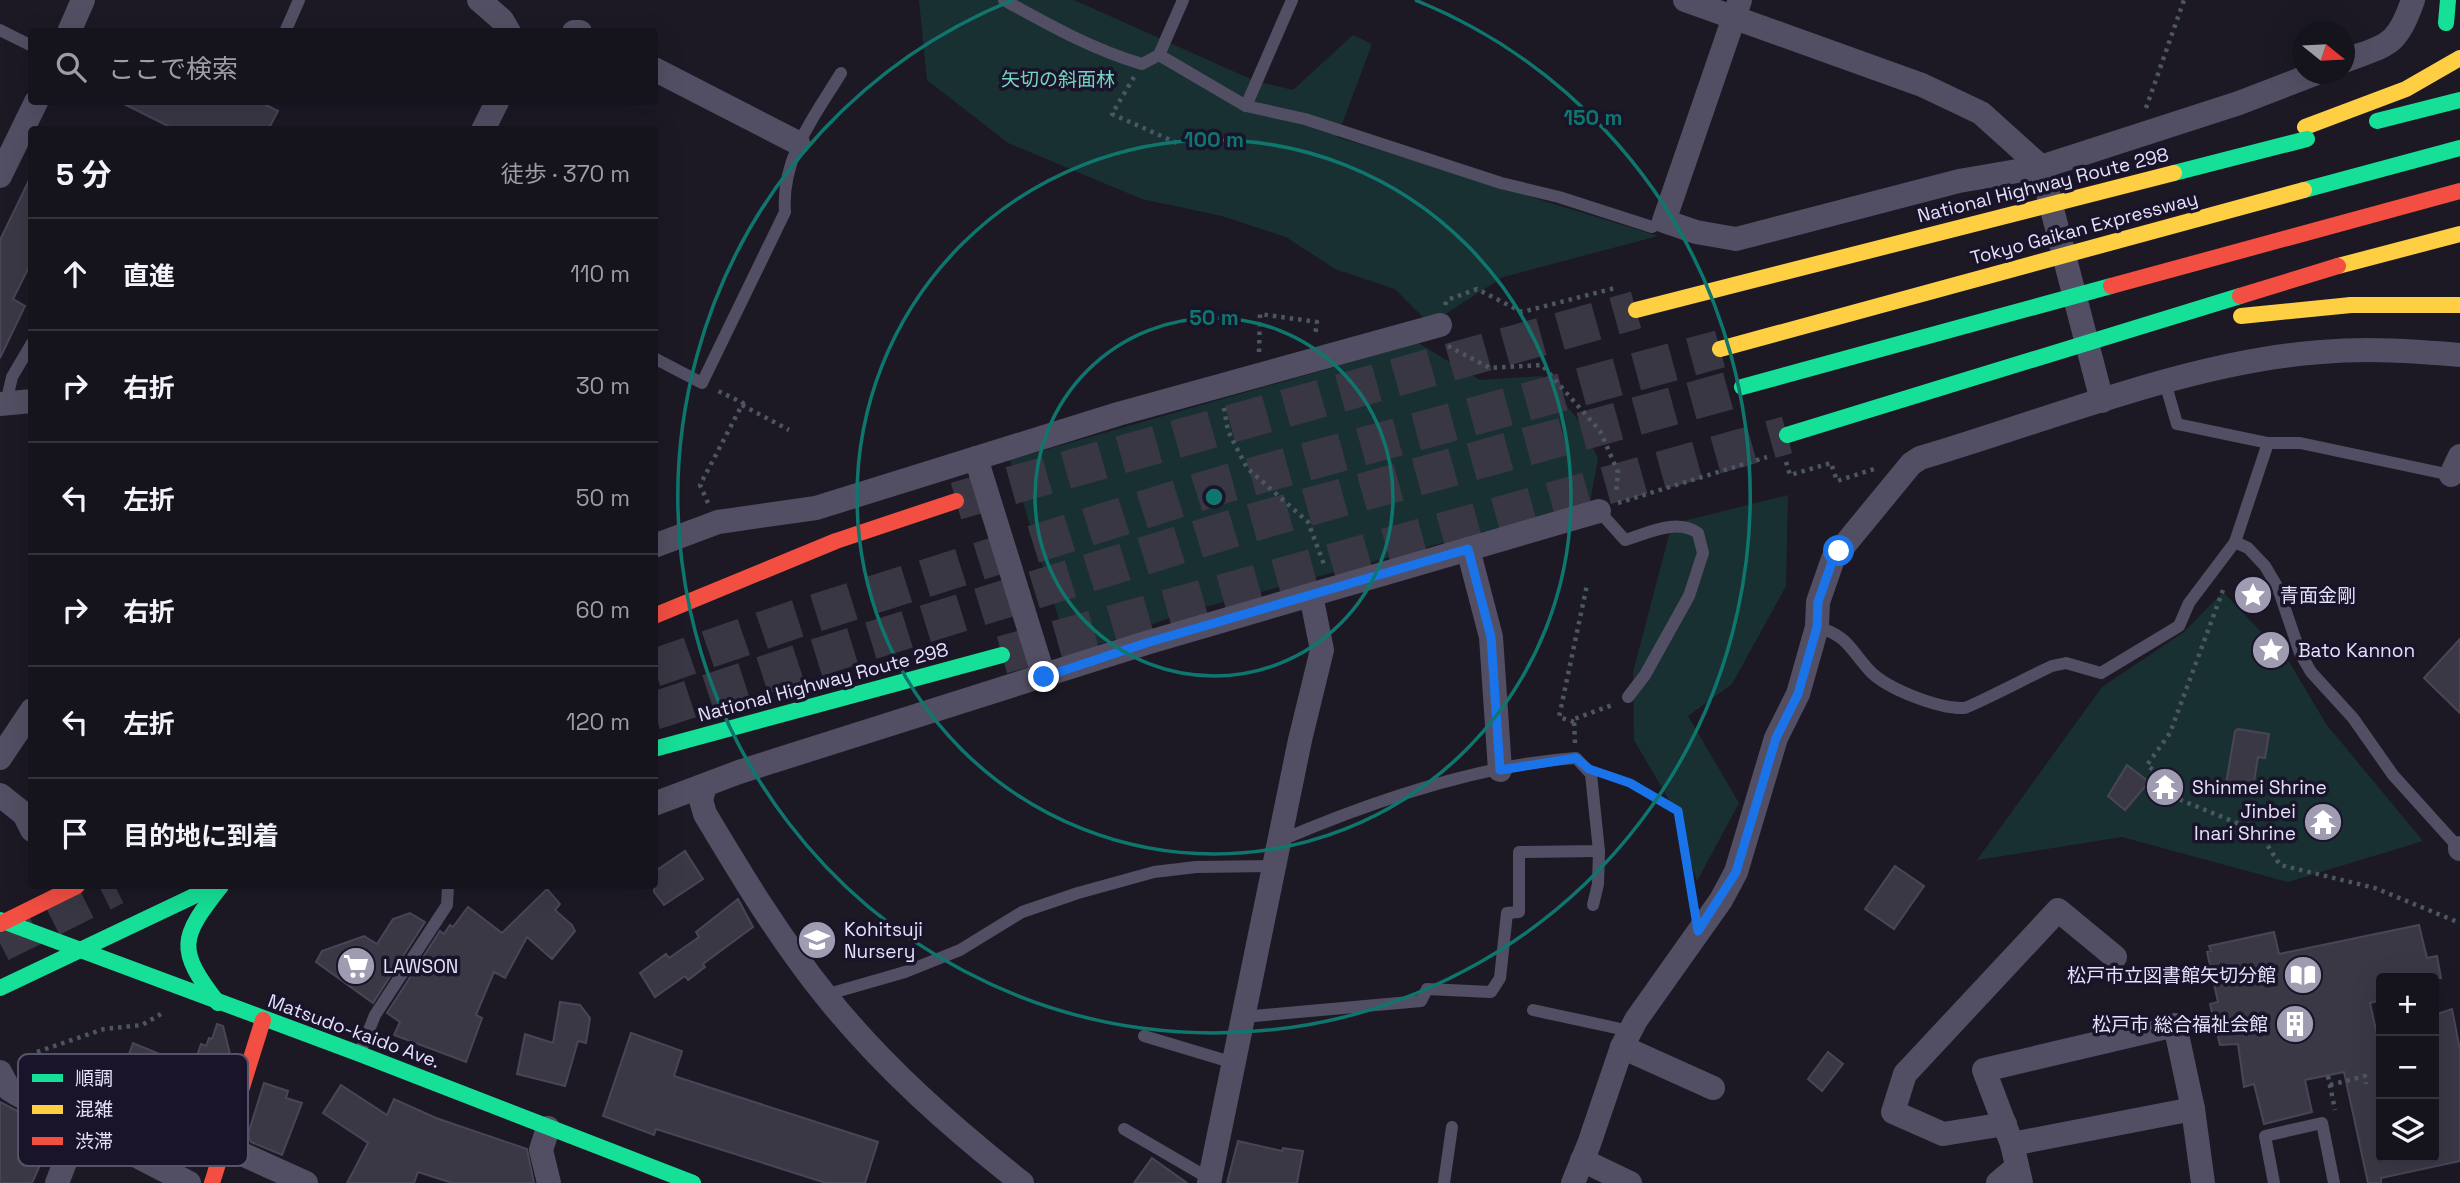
<!DOCTYPE html>
<html lang="ja">
<head>
<meta charset="utf-8">
<style>
	body { margin:0; font-family:"Space Grotesk","Noto Sans JP",sans-serif; background:#1e1c25; color:#f1f3f6 }
	.controls { position:absolute; right:21px; bottom:21px; display:grid; overflow:hidden; border-radius:7px; box-shadow:0 7px 28px #0002 }
	.controls button { width:63px; height:63px; display:grid; place-items:center; padding:0; border:0; border-bottom:2px solid #34323b; background:#15131c; color:#f1f3f6; font:35px sans-serif }
	.compass { position:absolute; left:2292px; top:21px; width:63px; height:63px; border-radius:50%; background:#15131c; box-shadow:0 7px 28px #0002; rotate:108deg }
	.stop { position:absolute; width:21px; height:21px; margin:-16px; border:5px solid #1a73e8; border-radius:50%; background:#fff }
	.stop.end { background:#1a73e8; border-color:#fff; box-shadow:0 2px 7px #0008 }
	.list { margin:0; padding:0; list-style:none }
	h2 { display:flex; justify-content:space-between; align-items:center; height:91px; margin:0; padding:0 28px; font-size:30px }
	h2 small { font-size:23px; font-weight:400; color:#9d9ea3 }
	.list li { display:grid; grid-template-columns:46px 1fr auto; gap:21px; align-items:center; box-sizing:border-box; height:112px; padding:0 28px; border-top:2px solid #34323b }
	.list b { display:block; font-size:26px; white-space:nowrap }
	.list em { font-size:23px; font-style:normal; color:#9d9ea3 }
	.icon { flex:none; width:38px; height:38px; fill:none; stroke:currentColor; stroke-width:2; stroke-linecap:round; stroke-linejoin:round }
	.map { position:relative; flex:none; width:2460px; height:1183px; overflow:hidden }
	.search { position:absolute; background:#15131c; box-shadow:0 7px 28px #0002; left:28px; top:28px; width:630px; height:77px; display:flex; align-items:center; gap:18px; box-sizing:border-box; padding:0 24px; border-radius:7px; color:#9d9ea3; font-size:26px }
	.panel { position:absolute; background:#15131c; box-shadow:0 7px 28px #0002; left:28px; top:126px; width:630px; height:763px; border-radius:7px }
	.map>svg:first-child { display:block }
	.green { fill:#193032 }
	.building { fill:#3b3846; stroke:#494557; stroke-width:2 }
	.lines { fill:none; stroke-linecap:round; stroke-linejoin:round }
	.highway-tunnel { stroke:#3a3745; stroke-width:38; stroke-dasharray:38 19; stroke-linecap:butt }
	.path { stroke:#4c5663; stroke-width:4.5; stroke-dasharray:3.5 5; stroke-linecap:butt }
	.lane { stroke:#524f64; stroke-width:12 }
	.street { stroke:#524f64; stroke-width:24 }
	.fast { stroke:#16e098; stroke-width:16 }
	.slow { stroke:#ffcf43; stroke-width:16 }
	.jam { stroke:#f24e42; stroke-width:16 }
	.fast-bridge { stroke:#16e098; stroke-width:16 }
	.slow-bridge { stroke:#ffcf43; stroke-width:16 }
	.jam-bridge { stroke:#f24e42; stroke-width:16 }
	.route { stroke:#1a73e8; stroke-width:9 }
	.ring { fill:none; stroke:#0f766e; stroke-width:3.5 }
	.labels { text-anchor:middle; dominant-baseline:central; stroke-width:7; stroke-linejoin:round; paint-order:stroke }
	.park-label { font-size:19px; fill:#73d6c0; stroke:#19142a }
	.street-label { font-size:19px; fill:#e5e1fc; stroke:#19142a }
	.poi-label { font-size:19px; fill:#e5e1fc; stroke:#19142a; text-anchor:start }
	.key { fill:#19142a; stroke:#565269; stroke-width:2 }
	.key-label { font-size:19px; fill:#e5e1fc }
	.centre { fill:#0f766e; stroke:#19142a; stroke-width:3.5 }
	.ring-label { font-size:21px; text-anchor:middle; font-weight:bold; fill:#0f766e; stroke:#19142a; stroke-width:7; stroke-linejoin:round; paint-order:stroke }
</style>
</head>
<body>
<div class="map">
<svg width="2460" height="1183" viewBox="0 0 2460 1183">
	<rect width="100%" height="100%" fill="#1c1925"/>
	<!-- green -->
	<g class="green">
		<path d="M 919,0 L 1074,0 L 1255,81 L 1293,90 L 1353,35 L 1372,44 L 1337,137 L 1658,236 L 1503,277 L 1430,324 L 1395,289 L 1335,269 L 1286,237 L 1222,216 L 1142,199 L 1008,143 L 927,80 Z"/>
		<path d="M 1418,343 L 1480,380 L 1542,376 L 1579,421 L 1598,458 L 1590,503 L 1179,614 L 1113,640 L 1069,652 L 1010,460 Z"/>
		<path d="M 1788,495 L 1786,586 L 1732,684 L 1688,716 L 1739,803 L 1697,881 L 1668,798 L 1634,740 L 1633,672 L 1672,524 Z"/>
		<path d="M 2223,592 L 2288,660 L 2326,724 L 2423,841 L 2288,882 L 2122,837 L 1977,860 L 2102,687 L 2184,632 Z"/>
	</g>
	<!-- building -->
	<g class="building">
		<path d="M 120,102 L 260,102 L 278,111 L 268,130 L 176,130 Z"/>
		<path d="M 32,174 L 32,261 L 13,299 L 25,306 L 0,358 L 0,240 Z"/>
		<path d="M 2460,639 L 2460,713 L 2424,678 Z"/>
		<path d="M 2238,729 L 2269,734 L 2265,758 L 2258,757 L 2253,788 L 2226,784 L 2235,731 Z"/>
		<path d="M 2127,765 L 2149,782 L 2125,810 L 2108,796 Z"/>
		<path d="M 685,851 L 703,879 L 664,905 L 654,892 L 654,872 Z"/>
		<path d="M 1895,866 L 1924,886 L 1894,929 L 1865,909 Z"/>
		<path d="M 547,889 L 560,904 L 555,910 L 572,925 L 575,931 L 552,959 L 527,937 L 505,978 L 494,972 L 476,1015 L 482,1018 L 466,1062 L 394,1035 L 400,1022 L 387,1013 L 440,931 L 444,934 L 450,925 L 453,927 L 468,907 L 502,933 Z"/>
		<path d="M 738,899 L 753,927 L 703,964 L 705,967 L 688,980 L 685,976 L 655,997 L 640,973 L 666,954 L 669,958 L 699,937 L 696,932 Z"/>
		<path d="M 410,913 L 425,922 L 373,1003 L 316,962 L 322,951 L 364,936 L 377,944 L 393,919 Z"/>
		<path d="M 2419,925 L 2427,958 L 2437,956 L 2441,978 L 2381,978 L 2381,1000 L 2370,1003 L 2381,1053 L 2381,1157 L 2434,1157 L 2434,1015 L 2452,1009 L 2460,1050 L 2460,1161 L 2381,1178 L 2381,1183 L 2368,1183 L 2344,1072 L 2305,1080 L 2312,1112 L 2264,1124 L 2254,1084 L 2244,1087 L 2238,1044 L 2220,1045 L 2210,1004 L 2218,1002 L 2207,952 L 2211,951 L 2209,946 L 2274,932 L 2279,954 Z"/>
		<path d="M 560,1002 L 580,1005 L 590,1018 L 586,1043 L 578,1041 L 565,1086 L 517,1074 L 525,1034 L 553,1043 Z"/>
		<path d="M 217,1024 L 223,1026 L 231,1058 L 213,1115 L 190,1106 L 192,1098 L 157,1086 L 135,1130 L 75,1101 L 73,1106 L 58,1098 L 75,1062 L 88,1068 L 86,1072 L 117,1087 L 133,1043 L 193,1068 L 201,1044 L 206,1046 L 209,1038 L 212,1039 Z"/>
		<path d="M 631,1033 L 682,1051 L 674,1076 L 878,1142 L 865,1183 L 826,1183 L 656,1129 L 654,1135 L 603,1116 Z"/>
		<path d="M 1828,1052 L 1843,1064 L 1822,1091 L 1808,1079 Z"/>
		<path d="M 264,1083 L 288,1091 L 286,1098 L 302,1103 L 282,1155 L 251,1142 L 248,1134 Z"/>
		<path d="M 341,1085 L 387,1115 L 394,1099 L 436,1118 L 527,1149 L 534,1183 L 452,1183 L 418,1172 L 414,1183 L 347,1183 L 368,1143 L 323,1113 Z"/>
		<path d="M 0,1102 L 60,1133 L 48,1166 L 41,1163 L 32,1183 L 0,1183 Z"/>
		<path d="M 1238,1141 L 1282,1151 L 1283,1148 L 1303,1151 L 1297,1183 L 1227,1183 Z"/>
		<path d="M 1152,1158 L 1187,1183 L 1134,1183 Z"/>
	</g>
	<g class="lines">
		<!-- highway-tunnel -->
		<g class="highway-tunnel">
			<path d="M 956,501 L 1636,310"/>
			<path d="M 1002,655 L 1787,435"/>
			<path d="M 654,668 L 796,619 L 1225,484 L 1720,349"/>
			<path d="M 654,711 L 815,658 L 1247,524 L 1742,387"/>
			<path d="M 0,943 L 115,886"/>
		</g>
		<!-- path -->
		<g class="path">
			<path d="M 1134,77 L 1112,114 L 1177,143"/>
			<path d="M 2146,108 L 2184,0"/>
			<path d="M 1445,305 L 1447,300 L 1477,289 L 1522,312 L 1615,288"/>
			<path d="M 1448,346 L 1490,368 L 1542,365 L 1600,431 L 1618,472 L 1616,494"/>
			<path d="M 1259,352 L 1260,314 L 1317,322 L 1315,336"/>
			<path d="M 742,405 L 789,430"/>
			<path d="M 1224,408 L 1228,431 L 1247,468 L 1308,522 L 1325,567"/>
			<path d="M 1786,462 L 1790,475 L 1831,463 L 1837,481 L 1877,468"/>
			<path d="M 708,503 L 700,485 L 743,403 L 716,390"/>
			<path d="M 1618,503 L 1767,457"/>
			<path d="M 2223,590 L 2170,733 L 2147,765 L 2158,774 L 2149,787 L 2259,832 L 2280,865 L 2375,888 L 2460,923"/>
			<path d="M 1574,722 L 1559,717 L 1587,585"/>
			<path d="M 1575,743 L 1574,719 L 1615,704"/>
			<path d="M 1607,775 L 1630,783 L 1678,811 L 1693,898"/>
			<path d="M 37,1052 L 104,1029 L 142,1025 L 161,1014"/>
			<path d="M 2328,1076 L 2335,1110"/>
			<path d="M 2330,1085 L 2365,1076 L 2366,1084"/>
		</g>
		<!-- lane -->
		<g class="lane">
			<path d="M 1004,0 C 1049,25 1092,49 1142,64 L 1159,55 L 1246,106 L 1305,119 L 1501,183 L 1559,197 L 1652,227 L 1664,221"/>
			<path d="M 0,30 L 32,46"/>
			<path d="M 285,32 L 299,0"/>
			<path d="M 1159,55 L 1183,0"/>
			<path d="M 1246,106 L 1292,0"/>
			<path d="M 654,358 L 702,383 L 785,212 C 781,158 814,117 841,73"/>
			<path d="M 2165,382 L 2177,424 L 2268,443"/>
			<path d="M 6,403 L 12,377 L 32,343"/>
			<path d="M 2451,475 L 2300,443 L 2268,443 L 2235,542 L 2248,548 L 2265,566 L 2278,588 L 2300,653 L 2311,672 L 2353,718 L 2393,775 L 2459,848"/>
			<path d="M 1599,511 L 1625,540 C 1649,533 1675,518 1698,533 L 1703,553 L 1689,596 L 1645,675 L 1628,697"/>
			<path d="M 1817,627 C 1849,636 1850,650 1870,671 C 1887,689 1939,709 1964,708 C 1971,707 2038,672 2052,666 L 2066,663 L 2101,673 L 2179,626 L 2189,603 L 2235,542"/>
			<path d="M 1593,905 L 1598,884 L 1599,851"/>
			<path d="M 825,995 L 905,972 L 960,950 L 1022,912 L 1078,893 L 1154,872 L 1196,867 L 1273,866"/>
			<path d="M 1533,1010 L 1630,1031"/>
			<path d="M 1243,1017 L 1421,1001 L 1427,989 L 1491,992 L 1500,978 L 1507,913 L 1519,912 L 1519,852 L 1599,851 L 1591,774 L 1576,758 C 1476,765 1370,802 1279,841"/>
			<path d="M 1144,1036 L 1234,1063"/>
			<path d="M 361,1050 L 375,1015 L 447,905 L 448,886"/>
			<path d="M 1124,1129 L 1210,1179"/>
			<path d="M 1444,1183 L 1452,1127"/>
			<path d="M 2274,1183 L 2265,1136 L 2322,1123 L 2334,1183"/>
		</g>
		<!-- street -->
		<g class="street">
			<path d="M 479,0 L 502,20 L 509,32"/>
			<path d="M 1685,0 L 1922,85 L 1981,113 L 2041,167 L 2102,401"/>
			<path d="M 1740,0 L 1664,221 L 1696,232 L 1736,239 L 1959,181 L 2041,167 L 2239,103 L 2314,74"/>
			<path d="M 69,32 L 83,0"/>
			<path d="M 574,32 L 580,32"/>
			<path d="M 2344,61 C 2388,44 2397,47 2413,0"/>
			<path d="M 654,69 L 798,143"/>
			<path d="M 483,130 L 497,102"/>
			<path d="M 0,176 L 36,102"/>
			<path d="M 0,404 L 32,401"/>
			<path d="M 976,458 L 1044,677"/>
			<path d="M 2451,475 L 2460,456"/>
			<path d="M 654,546 L 718,522 L 816,508 L 1118,414 L 1440,325"/>
			<path d="M 1468,549 L 1491,637 L 1500,770"/>
			<path d="M 0,758 L 32,710"/>
			<path d="M 705,786 L 701,800 L 705,814 C 742,876 780,939 826,996 C 883,1067 951,1127 1022,1183"/>
			<path d="M 0,795 L 24,814 L 32,830"/>
			<path d="M 654,804 L 739,772 L 1146,643 L 1599,511"/>
			<path d="M 2460,848 L 2460,849"/>
			<path d="M 1622,1047 L 1713,1088"/>
			<path d="M 0,1072 L 9,1089 L 17,1094 L 189,1183"/>
			<path d="M 2005,1124 L 1943,1134 L 1893,1112 L 1905,1074 L 2058,910 L 2115,957"/>
			<path d="M 548,1128 L 541,1150 L 549,1183"/>
			<path d="M 2012,1144 L 2193,1109"/>
			<path d="M 224,1146 L 306,1183"/>
			<path d="M 1582,1160 L 1630,1183"/>
			<path d="M 57,1183 L 79,1126"/>
			<path d="M 1209,1183 L 1300,740 L 1322,650 L 1311,595"/>
			<path d="M 1573,1183 L 1589,1144 L 1622,1047 L 1636,1020 L 1721,900 L 1736,872 L 1776,738 L 1798,694 L 1817,627 L 1818,602 L 1833,559 L 1911,464 L 1920,458 C 2046,421 2191,361 2321,352 C 2368,348 2413,351 2460,355"/>
			<path d="M 1998,1183 L 2017,1167"/>
			<path d="M 2021,1183 L 2012,1144 L 1984,1070 L 2175,1025 L 2193,1109 L 2203,1183"/>
		</g>
		<!-- fast -->
		<g class="fast">
			<path d="M 2446,23 L 2448,0"/>
			<path d="M 2377,121 L 2460,100"/>
			<path d="M 654,749 L 1002,655"/>
			<path d="M 0,920 L 360,1054 L 693,1183"/>
			<path d="M 0,988 L 215,886"/>
			<path d="M 218,1003 C 176,949 180,938 221,886"/>
		</g>
		<!-- slow -->
		<g class="slow">
			<path d="M 2305,127 L 2406,89 L 2460,58"/>
			<path d="M 2338,266 L 2460,234"/>
			<path d="M 2351,305 L 2460,305"/>
		</g>
		<!-- jam -->
		<g class="jam">
			<path d="M 654,616 L 836,541 L 956,501"/>
			<path d="M 0,924 L 77,886"/>
			<path d="M 212,1183 L 263,1020"/>
		</g>
		<!-- fast-bridge -->
		<g class="fast-bridge">
			<path d="M 2174,173 L 2307,139"/>
			<path d="M 2304,190 L 2460,148"/>
			<path d="M 1742,387 L 2111,286"/>
			<path d="M 1787,435 L 2240,296"/>
		</g>
		<!-- slow-bridge -->
		<g class="slow-bridge">
			<path d="M 1636,310 L 2174,173"/>
			<path d="M 2241,316 L 2351,305"/>
			<path d="M 1720,349 L 2304,190"/>
		</g>
		<!-- jam-bridge -->
		<g class="jam-bridge">
			<path d="M 2111,286 L 2460,191"/>
			<path d="M 2240,296 L 2338,266"/>
		</g>
	</g>
	<g class="lines">
		<!-- route -->
		<path class="route" d="M 1044,677 L 1146,643 L 1468,549 L 1491,637 L 1500,770 L 1576,758 L 1589,769 L 1630,783 L 1678,811 L 1698,931 L 1736,872 L 1776,738 L 1798,694 L 1817,627 L 1818,602 L 1833,559 L 1839,551"/>
	</g>
	<!-- distance rings -->
	<g class="ring">
		<circle cx="1214" cy="497" r="179"/>
		<circle cx="1214" cy="497" r="357"/>
		<path d="M1415 0A536 536 0 1 1 1013 0"/>
	</g>
	<!-- icons -->
	<defs>
		<g id="sight-disc" transform="scale(2.0125)"><circle r="9.5" fill="#9f9bb1" stroke="#19142a"/><path d="M0-6L1.8-2.2L6-1.7L2.9 1.2L3.7 5.4L0 3.3L-3.7 5.4L-2.9 1.2L-6-1.7L-1.8-2.2Z" fill="#fff"/></g>
		<g id="temple-disc" transform="scale(2.0125)"><circle r="9.5" fill="#9f9bb1" stroke="#19142a"/><path d="M0-6L5-2H3V0L6.5 2.5H4V6H1.5V3h-3V6H-4V2.5H-6.5L-3 0V-2H-5Z" fill="#fff"/></g>
		<g id="school-disc" transform="scale(2.0125)"><circle r="9.5" fill="#9f9bb1" stroke="#19142a"/><path d="M0-5L7-2L0 1L-7-2ZM-4 1L0 2.5L4 1V4Q0 6-4 4Z" fill="#fff"/></g>
		<g id="supermarket-disc" transform="scale(2.0125)"><circle r="9.5" fill="#9f9bb1" stroke="#19142a"/><path d="M-6-5.5h2.5l.6 2H6L4.5 2H-2.5L-4.4-4H-6ZM-1.5 3.2a1.3 1.3 0 1 0 .1 0ZM3 3.2a1.3 1.3 0 1 0 .1 0Z" fill="#fff"/></g>
		<g id="library-disc" transform="scale(2.0125)"><circle r="9.5" fill="#9f9bb1" stroke="#19142a"/><path d="M-6-4Q-3-5.5-.7-3.5V5Q-3 3-6 4ZM6-4Q3-5.5 .7-3.5V5Q3 3 6 4Z" fill="#fff"/></g>
		<g id="building-disc" transform="scale(2.0125)"><circle r="9.5" fill="#9f9bb1" stroke="#19142a"/><path d="M-4-6H4V6H1V3H-1V6H-4ZM-2.5-4.3h1.7v1.8h-1.7ZM.8-4.3h1.7v1.8H.8ZM-2.5-1h1.7V.8h-1.7ZM.8-1h1.7V.8H.8Z" fill="#fff"/></g>
	</defs>
	<g fill-rule="evenodd">
		<use href="#sight-disc" x="2253" y="595"/>
		<use href="#sight-disc" x="2271" y="650"/>
		<use href="#temple-disc" x="2165" y="787"/>
		<use href="#temple-disc" x="2323" y="822"/>
		<use href="#school-disc" x="817" y="940"/>
		<use href="#supermarket-disc" x="356" y="966"/>
		<use href="#library-disc" x="2303" y="975"/>
		<use href="#building-disc" x="2295" y="1024"/>
	</g>
	<g class="labels">
		<!-- park labels -->
		<g class="park-label">
			<text x="1058" y="79">矢切の斜面林</text>
		</g>
		<!-- street labels -->
		<g class="street-label">
			<text transform="translate(2043 185) rotate(-14)">National Highway Route 298</text>
			<text transform="translate(2084 228) rotate(-15)">Tokyo Gaikan Expressway</text>
			<text transform="translate(823 682) rotate(-15)">National Highway Route 298</text>
			<text transform="translate(354 1031) rotate(20)">Matsudo-kaido Ave.</text>
		</g>
		<!-- poi labels -->
		<g class="poi-label">
			<text x="2280" y="595">青面金剛</text>
			<text x="2298" y="650">Bato Kannon</text>
			<text x="2192" y="787">Shinmei Shrine</text>
			<text x="2296" y="811" text-anchor="end">Jinbei<tspan x="2296" dy="22">Inari Shrine</tspan></text>
			<text x="844" y="929">Kohitsuji<tspan x="844" dy="22">Nursery</tspan></text>
			<text x="383" y="966">LAWSON</text>
			<text x="2276" y="975" text-anchor="end">松戸市立図書館矢切分館</text>
			<text x="2268" y="1024" text-anchor="end">松戸市 総合福祉会館</text>
		</g>
	</g>
	<!-- legend -->
	<rect x="18" y="1054" width="230" height="112" rx="10" class="key"/>
	<rect x="32" y="1074" width="31" height="8" fill="#16e098"/>
	<rect x="32" y="1105" width="31" height="9" fill="#ffcf43"/>
	<rect x="32" y="1137" width="31" height="8" fill="#f24e42"/>
	<g class="key-label">
		<text x="75" y="1085">順調</text>
		<text x="75" y="1116">混雑</text>
		<text x="75" y="1148">渋滞</text>
	</g>
	<circle cx="1214" cy="497" r="10" class="centre"/>
	<g class="ring-label">
		<text x="1593" y="125">150 m</text>
		<text x="1214" y="147">100 m</text>
		<text x="1214" y="325">50 m</text>
	</g>
</svg>
<div class="controls">
<button>+</button>
<button>−</button>
<button><svg class="icon" aria-label="layers" viewBox="0 0 24 24"><path d="M12 4l9 5-9 5-9-5zM3 14l9 5 9-5"/></svg></button>
</div>
<svg class="compass" viewBox="-18 -18 36 36"><path d="M0-13l5 13h-10z" fill="#e53935"/><path d="M0 13l5-13h-10z" fill="#9d9ea3"/></svg>
<div class="stop" style="left:1839px;top:551px"></div>
<div class="stop end" style="left:1044px;top:677px"></div>
<div class="search"><svg class="icon" aria-label="search" viewBox="0 0 24 24"><circle cx="10" cy="10" r="6"/><path d="M15 15l6 6"/></svg>ここで検索</div>
<section class="panel">
<h2>5 分<small>徒歩 · 370 m</small></h2>
<ul class="list">
<li><svg class="icon" aria-label="ahead" viewBox="0 0 24 24"><path d="M12 20V5M6 11l6-6 6 6"/></svg><div><b>直進</b></div><em>110 m</em></li>
<li><svg class="icon" aria-label="right" viewBox="0 0 24 24"><path d="M7 20v-9h11M14 6l5 5-5 5"/></svg><div><b>右折</b></div><em>30 m</em></li>
<li><svg class="icon" aria-label="left" viewBox="0 0 24 24"><path d="M17 20v-9H6M10 6l-5 5 5 5"/></svg><div><b>左折</b></div><em>50 m</em></li>
<li><svg class="icon" aria-label="right" viewBox="0 0 24 24"><path d="M7 20v-9h11M14 6l5 5-5 5"/></svg><div><b>右折</b></div><em>60 m</em></li>
<li><svg class="icon" aria-label="left" viewBox="0 0 24 24"><path d="M17 20v-9H6M10 6l-5 5 5 5"/></svg><div><b>左折</b></div><em>120 m</em></li>
<li><svg class="icon" aria-label="arrive" viewBox="0 0 24 24"><path d="M6 21V4h12l-3 4 3 4H6"/></svg><div><b>目的地に到着</b></div></li>
</ul>
</section>
</div>
</body>
</html>
